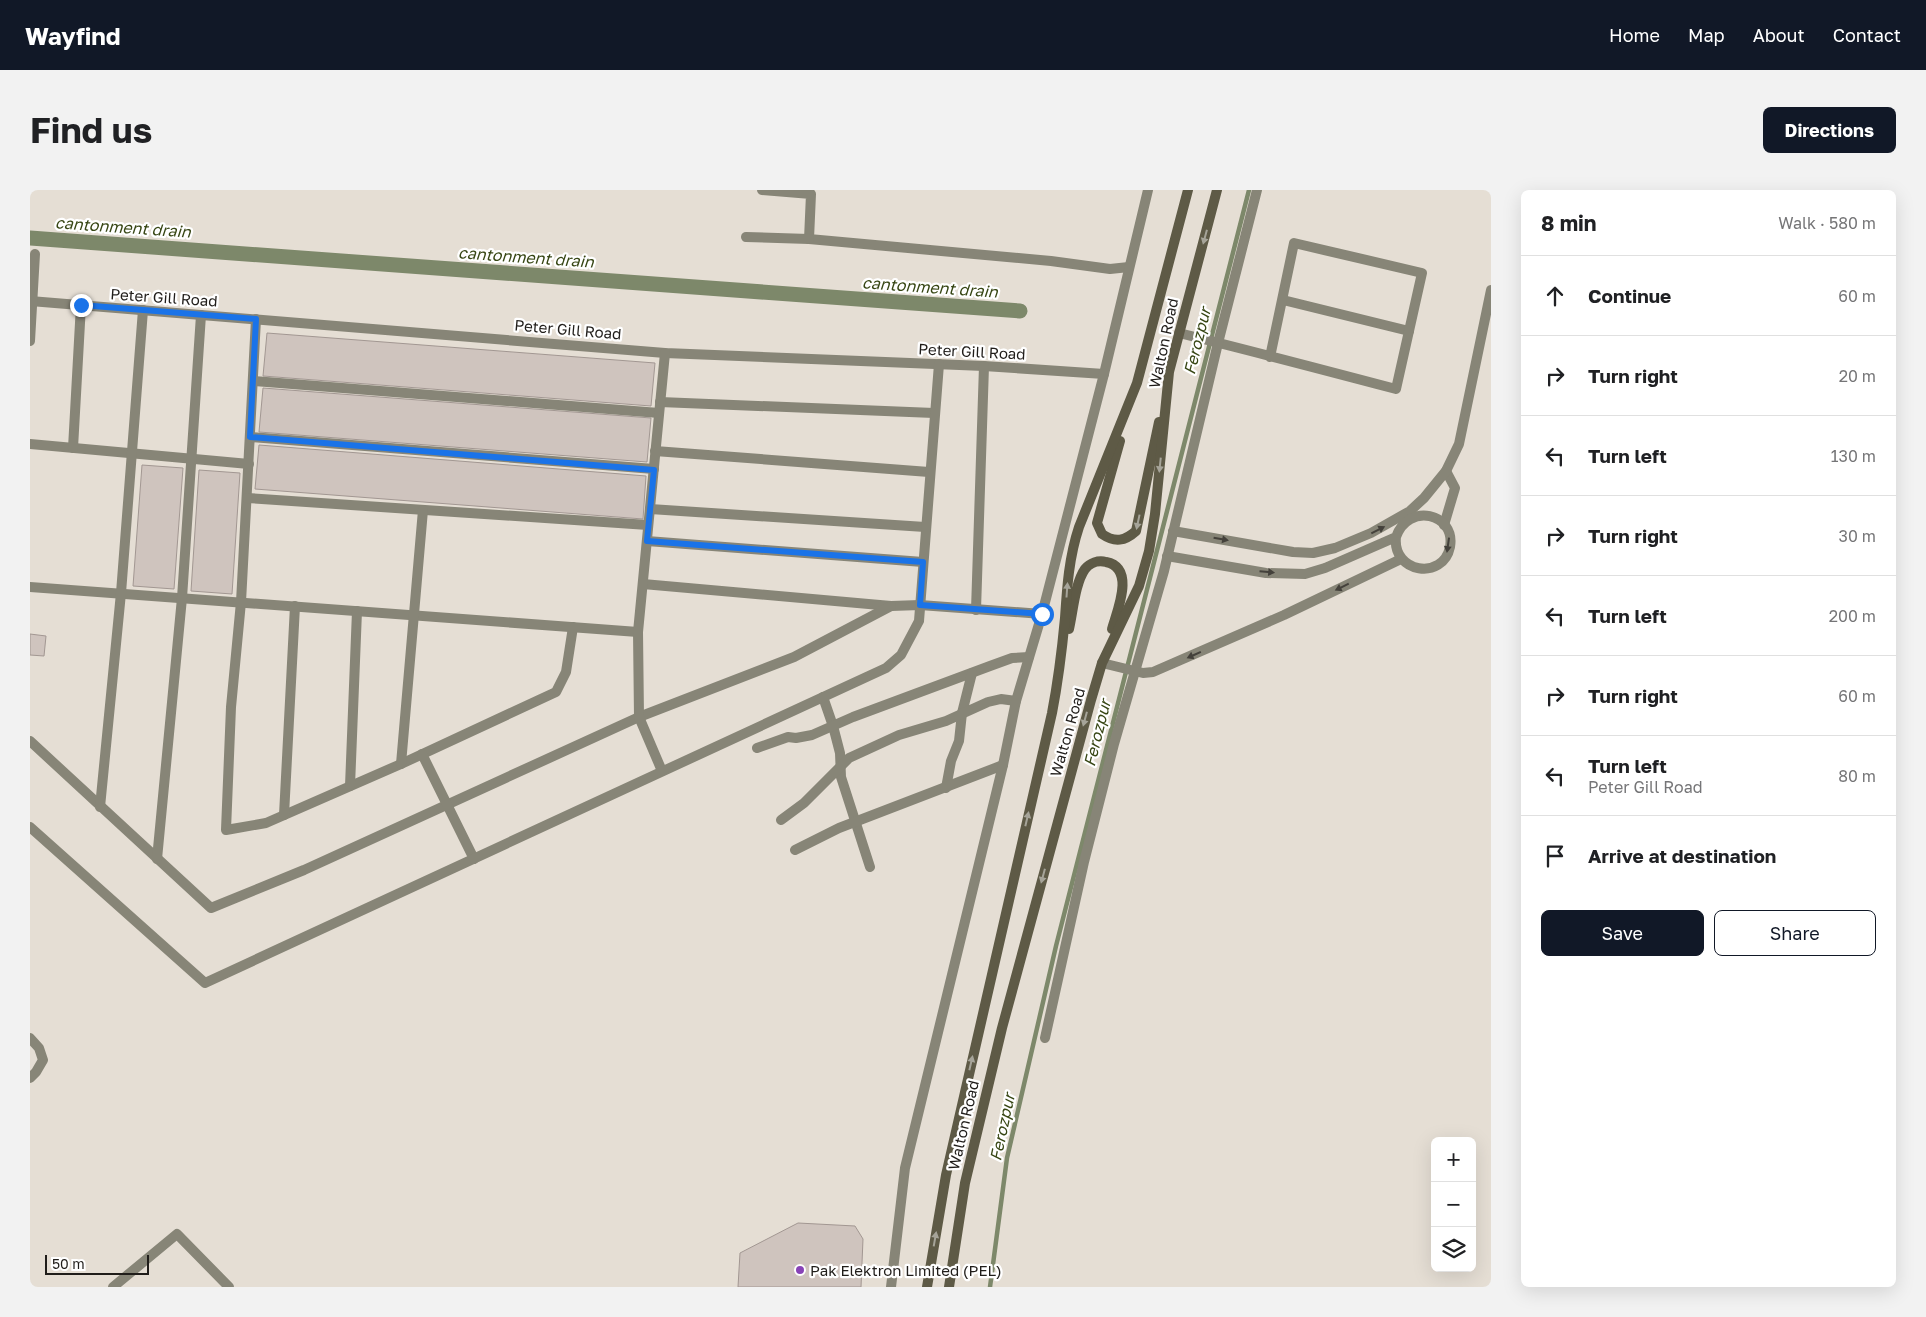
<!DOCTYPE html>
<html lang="en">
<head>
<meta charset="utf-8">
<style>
	body { margin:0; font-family:"Golos Text",sans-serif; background:#f2f2f2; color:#202124 }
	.controls { position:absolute; right:15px; bottom:15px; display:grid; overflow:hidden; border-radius:8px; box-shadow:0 5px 20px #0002 }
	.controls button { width:45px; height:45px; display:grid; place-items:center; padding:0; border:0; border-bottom:1px solid #e0e0e0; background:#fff; color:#202124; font:25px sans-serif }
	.scale { position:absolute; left:15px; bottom:12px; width:104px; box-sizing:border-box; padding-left:5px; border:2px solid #201d1a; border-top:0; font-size:14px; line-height:18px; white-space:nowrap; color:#201d1a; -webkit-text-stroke:4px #fff; paint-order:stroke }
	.stop { position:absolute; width:15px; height:15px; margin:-11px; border:4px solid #1a73e8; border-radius:50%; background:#fff }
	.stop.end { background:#1a73e8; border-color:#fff; box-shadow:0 1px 5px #0008 }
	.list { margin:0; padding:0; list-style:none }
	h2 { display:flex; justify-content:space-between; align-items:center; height:65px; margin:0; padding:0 20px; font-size:21px }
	h2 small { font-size:16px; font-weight:400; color:#757577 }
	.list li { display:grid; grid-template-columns:32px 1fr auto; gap:15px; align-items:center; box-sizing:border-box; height:80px; padding:0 20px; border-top:1px solid #e0e0e0 }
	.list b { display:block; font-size:19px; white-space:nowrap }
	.list p { margin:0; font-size:16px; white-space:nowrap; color:#757577 }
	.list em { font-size:16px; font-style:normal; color:#757577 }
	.actions { display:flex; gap:10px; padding:15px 20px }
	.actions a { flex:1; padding:11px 0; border:1px solid #111827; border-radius:8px; text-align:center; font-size:18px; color:#111827 }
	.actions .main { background:#111827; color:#fff }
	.icon { flex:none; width:28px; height:28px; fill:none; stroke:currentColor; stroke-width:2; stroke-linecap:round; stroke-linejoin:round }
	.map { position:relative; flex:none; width:1461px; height:1097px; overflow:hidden; border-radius:8px }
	header { display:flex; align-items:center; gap:30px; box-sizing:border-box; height:70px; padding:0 25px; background:#111827; color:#fff }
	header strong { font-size:24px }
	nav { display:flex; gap:28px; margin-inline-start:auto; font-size:18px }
	.intro { display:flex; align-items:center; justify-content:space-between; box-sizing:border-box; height:120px; padding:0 30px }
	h1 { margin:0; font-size:35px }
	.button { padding:12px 22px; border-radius:8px; background:#111827; color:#fff; font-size:18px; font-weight:700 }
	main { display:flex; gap:30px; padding:0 30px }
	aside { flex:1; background:#fff; border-radius:8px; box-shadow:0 5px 20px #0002 }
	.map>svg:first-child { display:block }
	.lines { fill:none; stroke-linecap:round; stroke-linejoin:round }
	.stream { stroke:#7d886a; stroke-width:4.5 }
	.canal { stroke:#7d886a; stroke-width:15 }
	.building { fill:#cfc4be; stroke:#a29792 }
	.minor { stroke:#878577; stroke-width:10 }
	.secondary { stroke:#5e5a46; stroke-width:10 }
	.oneway { fill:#a6a499 }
	.oneway2 { fill:#44413b }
	.route { stroke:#1a73e8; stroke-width:6 }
	.poi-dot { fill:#8843b7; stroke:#fff; stroke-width:2 }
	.labels { text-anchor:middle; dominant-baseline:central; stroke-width:4.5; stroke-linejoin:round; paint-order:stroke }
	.street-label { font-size:15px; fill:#201d1a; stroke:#fff }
	.poi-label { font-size:15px; fill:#201d1a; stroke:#fff; text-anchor:start }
	.water-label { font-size:16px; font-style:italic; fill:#374614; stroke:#fff }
</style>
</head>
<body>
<header>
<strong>Wayfind</strong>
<nav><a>Home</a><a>Map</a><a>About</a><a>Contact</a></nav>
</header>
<div class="intro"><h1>Find us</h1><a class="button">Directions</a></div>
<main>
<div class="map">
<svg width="1461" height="1097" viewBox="0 0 1461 1097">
	<rect width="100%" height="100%" fill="#e5ded4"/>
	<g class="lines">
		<!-- stream -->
		<path class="stream" d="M 960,1097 L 977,968 L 1026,756 L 1219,0"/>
		<!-- canal -->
		<path class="canal" d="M 0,48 L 990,121"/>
	</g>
	<!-- building -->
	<g class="building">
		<path d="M 237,143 L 625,173 L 621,216 L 233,186 Z"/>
		<path d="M 233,198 L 621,228 L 617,272 L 229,242 Z"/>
		<path d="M 229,255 L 616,286 L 613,329 L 225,299 Z"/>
		<path d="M 112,275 L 153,278 L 144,399 L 103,396 Z"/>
		<path d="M 169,280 L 210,283 L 202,404 L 161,401 Z"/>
		<path d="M 0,444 L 16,446 L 14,466 L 0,465 Z"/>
		<path d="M 768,1033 L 825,1036 L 833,1049 L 831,1097 L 708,1097 L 710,1063 Z"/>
	</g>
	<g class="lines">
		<!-- minor -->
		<g class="minor">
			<path d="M 732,0 L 781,4 L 779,49 L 1021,71 L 1080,79 L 1099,77"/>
			<path d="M 716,47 L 779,49"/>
			<path d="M 1253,110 L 1379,141"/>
			<path d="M 0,111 L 635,163 L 954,176 L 1074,184"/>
			<path d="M 226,129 L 211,412 L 201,517 L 196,640 L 236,633 L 371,574 L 526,502 L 536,482 L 543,437"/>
			<path d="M 1149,143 C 1222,161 1294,180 1366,199 L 1392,83 L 1264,53 L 1240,167"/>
			<path d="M 0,151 L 5,64"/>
			<path d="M 223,191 L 629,223"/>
			<path d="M 630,212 L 904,223"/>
			<path d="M 220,247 L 624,279"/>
			<path d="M 0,254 L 219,274"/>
			<path d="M 43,258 L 51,115"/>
			<path d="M 625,261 L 899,282"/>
			<path d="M 217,308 L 618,335"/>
			<path d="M 620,319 L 895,337"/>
			<path d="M 1414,335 L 1425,298 L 1416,281"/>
			<path d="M 1143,341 L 1263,362 L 1283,363 L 1305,358 L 1341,343 L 1380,321 L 1394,308 L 1416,281 L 1429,254 L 1461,100"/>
			<path d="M 617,351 L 893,372"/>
			<path d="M 1137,366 L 1236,383 L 1275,384 L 1295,378 L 1366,347 C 1378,312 1426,323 1420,357 C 1413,391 1362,383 1366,347"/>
			<path d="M 613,394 L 861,416 L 890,415 L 1012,424"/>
			<path d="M 0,397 L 608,442"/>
			<path d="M 946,420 L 954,176"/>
			<path d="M 1072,473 L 1113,483 L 1123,482 L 1254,425 L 1371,369"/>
			<path d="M 793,507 L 803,536 L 810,563 L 811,587 L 840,677"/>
			<path d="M 0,551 L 181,718 L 274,680 L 609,527 L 764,467 L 861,416"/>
			<path d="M 727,558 L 758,547 L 766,548 L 782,545 L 823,527 L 960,476 L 982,468 L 999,467"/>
			<path d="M 392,564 L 444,669"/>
			<path d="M 371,574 L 393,320"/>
			<path d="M 632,581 L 609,527 L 608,442 L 635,163"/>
			<path d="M 320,596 L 327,421"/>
			<path d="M 916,598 L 921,571 L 929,551 L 932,523 L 942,483"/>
			<path d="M 70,617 L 91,403 L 113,120"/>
			<path d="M 254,625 L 265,416"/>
			<path d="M 751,630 L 774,613 L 819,568 L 869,545 L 916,531 L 958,512 L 971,509 L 986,511"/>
			<path d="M 0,637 L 175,793 L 856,478 L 871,465 L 889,431 L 909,174"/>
			<path d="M 765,660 L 809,638 L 973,575"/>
			<path d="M 127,669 L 152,408 L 171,125"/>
			<path d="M 0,848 L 9,858 L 13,870 L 6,882 L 0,888"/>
			<path d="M 1015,848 L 1054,672 L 1084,554 L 1134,381 L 1188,153 L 1227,0"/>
			<path d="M 83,1097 L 147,1044 L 199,1097"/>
			<path d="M 861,1097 L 875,978 L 973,575 L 986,511 L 1012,424 L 1074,184 L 1118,0"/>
		</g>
		<!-- secondary -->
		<g class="secondary">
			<path d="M 1090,251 L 1067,333 L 1072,344 C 1085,353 1095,351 1106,341 L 1129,232"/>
			<path d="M 1039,439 C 1043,422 1045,393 1055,379 C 1060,373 1068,370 1076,372 C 1106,378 1087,421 1082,439"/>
			<path d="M 897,1097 L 916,985 L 1022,523 C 1028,492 1032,460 1035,428 C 1037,397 1039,367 1049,337 L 1107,193 L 1158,0"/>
			<path d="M 919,1097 L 935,993 L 972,838 L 1061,510 L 1072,473 L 1109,396 L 1119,361 L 1125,324 L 1139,182 L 1187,0"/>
		</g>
	</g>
	<!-- one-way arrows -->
	<defs><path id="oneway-solid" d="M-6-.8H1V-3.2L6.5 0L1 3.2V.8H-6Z" transform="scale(1.25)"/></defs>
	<g class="oneway">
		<use href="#oneway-solid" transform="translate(1175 47) rotate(105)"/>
		<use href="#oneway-solid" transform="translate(1130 275) rotate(96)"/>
		<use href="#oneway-solid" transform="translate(1108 332) rotate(102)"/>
		<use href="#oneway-solid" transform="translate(1037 400) rotate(-86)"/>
		<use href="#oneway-solid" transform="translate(1055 529) rotate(105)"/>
		<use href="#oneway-solid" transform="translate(997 629) rotate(-77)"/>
		<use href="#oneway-solid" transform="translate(1013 686) rotate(105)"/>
		<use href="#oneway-solid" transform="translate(941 873) rotate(-77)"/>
		<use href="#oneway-solid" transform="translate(905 1049) rotate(-80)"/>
	</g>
	<g class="oneway2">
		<use href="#oneway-solid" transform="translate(1348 340) rotate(-27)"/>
		<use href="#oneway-solid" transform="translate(1191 349) rotate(10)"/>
		<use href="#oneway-solid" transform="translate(1418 355) rotate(98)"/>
		<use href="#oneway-solid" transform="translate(1237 382) rotate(5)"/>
		<use href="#oneway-solid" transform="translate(1312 397) rotate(154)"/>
		<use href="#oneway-solid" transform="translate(1164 465) rotate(156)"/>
	</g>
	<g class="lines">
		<!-- route -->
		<path class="route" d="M 51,115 L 226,129 L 220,247 L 624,280 L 617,351 L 893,372 L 890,415 L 1012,424"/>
	</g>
	<!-- markers -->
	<circle class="poi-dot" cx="770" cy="1080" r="5"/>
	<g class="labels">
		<!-- street labels -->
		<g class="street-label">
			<text transform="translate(134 107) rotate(4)">Peter Gill Road</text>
			<text transform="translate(538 139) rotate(5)">Peter Gill Road</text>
			<text transform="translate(1133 153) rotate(-78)">Walton Road</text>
			<text transform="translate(942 161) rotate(3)">Peter Gill Road</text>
			<text transform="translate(1037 542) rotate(-74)">Walton Road</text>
			<text transform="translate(933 935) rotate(-77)">Walton Road</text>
		</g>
		<!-- poi labels -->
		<g class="poi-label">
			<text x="780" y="1080">Pak Elektron Limited (PEL)</text>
		</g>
		<!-- water labels -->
		<g class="water-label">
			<text transform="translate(93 37) rotate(4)">cantonment drain</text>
			<text transform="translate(496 67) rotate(4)">cantonment drain</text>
			<text transform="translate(900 97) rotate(4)">cantonment drain</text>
			<text transform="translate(1167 151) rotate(-76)">Ferozpur</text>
			<text transform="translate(1067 543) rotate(-76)">Ferozpur</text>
			<text transform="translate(972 937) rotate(-78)">Ferozpur</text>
		</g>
	</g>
</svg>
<div class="controls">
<button>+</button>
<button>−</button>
<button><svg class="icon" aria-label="layers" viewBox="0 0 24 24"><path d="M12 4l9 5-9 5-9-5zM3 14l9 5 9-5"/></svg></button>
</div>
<div class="scale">50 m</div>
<div class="stop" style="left:1012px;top:424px"></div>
<div class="stop end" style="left:51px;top:115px"></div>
</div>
<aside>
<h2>8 min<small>Walk · 580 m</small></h2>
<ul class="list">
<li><svg class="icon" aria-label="ahead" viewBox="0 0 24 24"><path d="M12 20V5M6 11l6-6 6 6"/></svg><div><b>Continue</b></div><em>60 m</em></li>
<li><svg class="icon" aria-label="right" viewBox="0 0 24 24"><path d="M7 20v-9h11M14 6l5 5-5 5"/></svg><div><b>Turn right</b></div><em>20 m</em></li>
<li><svg class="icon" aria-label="left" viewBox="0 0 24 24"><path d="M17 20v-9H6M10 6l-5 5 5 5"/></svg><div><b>Turn left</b></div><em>130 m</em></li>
<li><svg class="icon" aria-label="right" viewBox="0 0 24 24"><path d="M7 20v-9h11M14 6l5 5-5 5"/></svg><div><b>Turn right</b></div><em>30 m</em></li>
<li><svg class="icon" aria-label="left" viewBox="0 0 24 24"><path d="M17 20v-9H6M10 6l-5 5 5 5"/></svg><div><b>Turn left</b></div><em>200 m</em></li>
<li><svg class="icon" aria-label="right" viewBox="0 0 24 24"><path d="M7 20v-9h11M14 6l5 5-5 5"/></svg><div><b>Turn right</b></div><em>60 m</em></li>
<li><svg class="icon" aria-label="left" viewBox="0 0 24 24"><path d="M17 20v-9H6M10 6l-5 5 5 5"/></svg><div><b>Turn left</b><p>Peter Gill Road</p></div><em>80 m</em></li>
<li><svg class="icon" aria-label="arrive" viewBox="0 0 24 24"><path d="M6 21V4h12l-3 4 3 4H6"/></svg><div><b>Arrive at destination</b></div></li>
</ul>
<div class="actions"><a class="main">Save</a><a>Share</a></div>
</aside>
</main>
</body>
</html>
